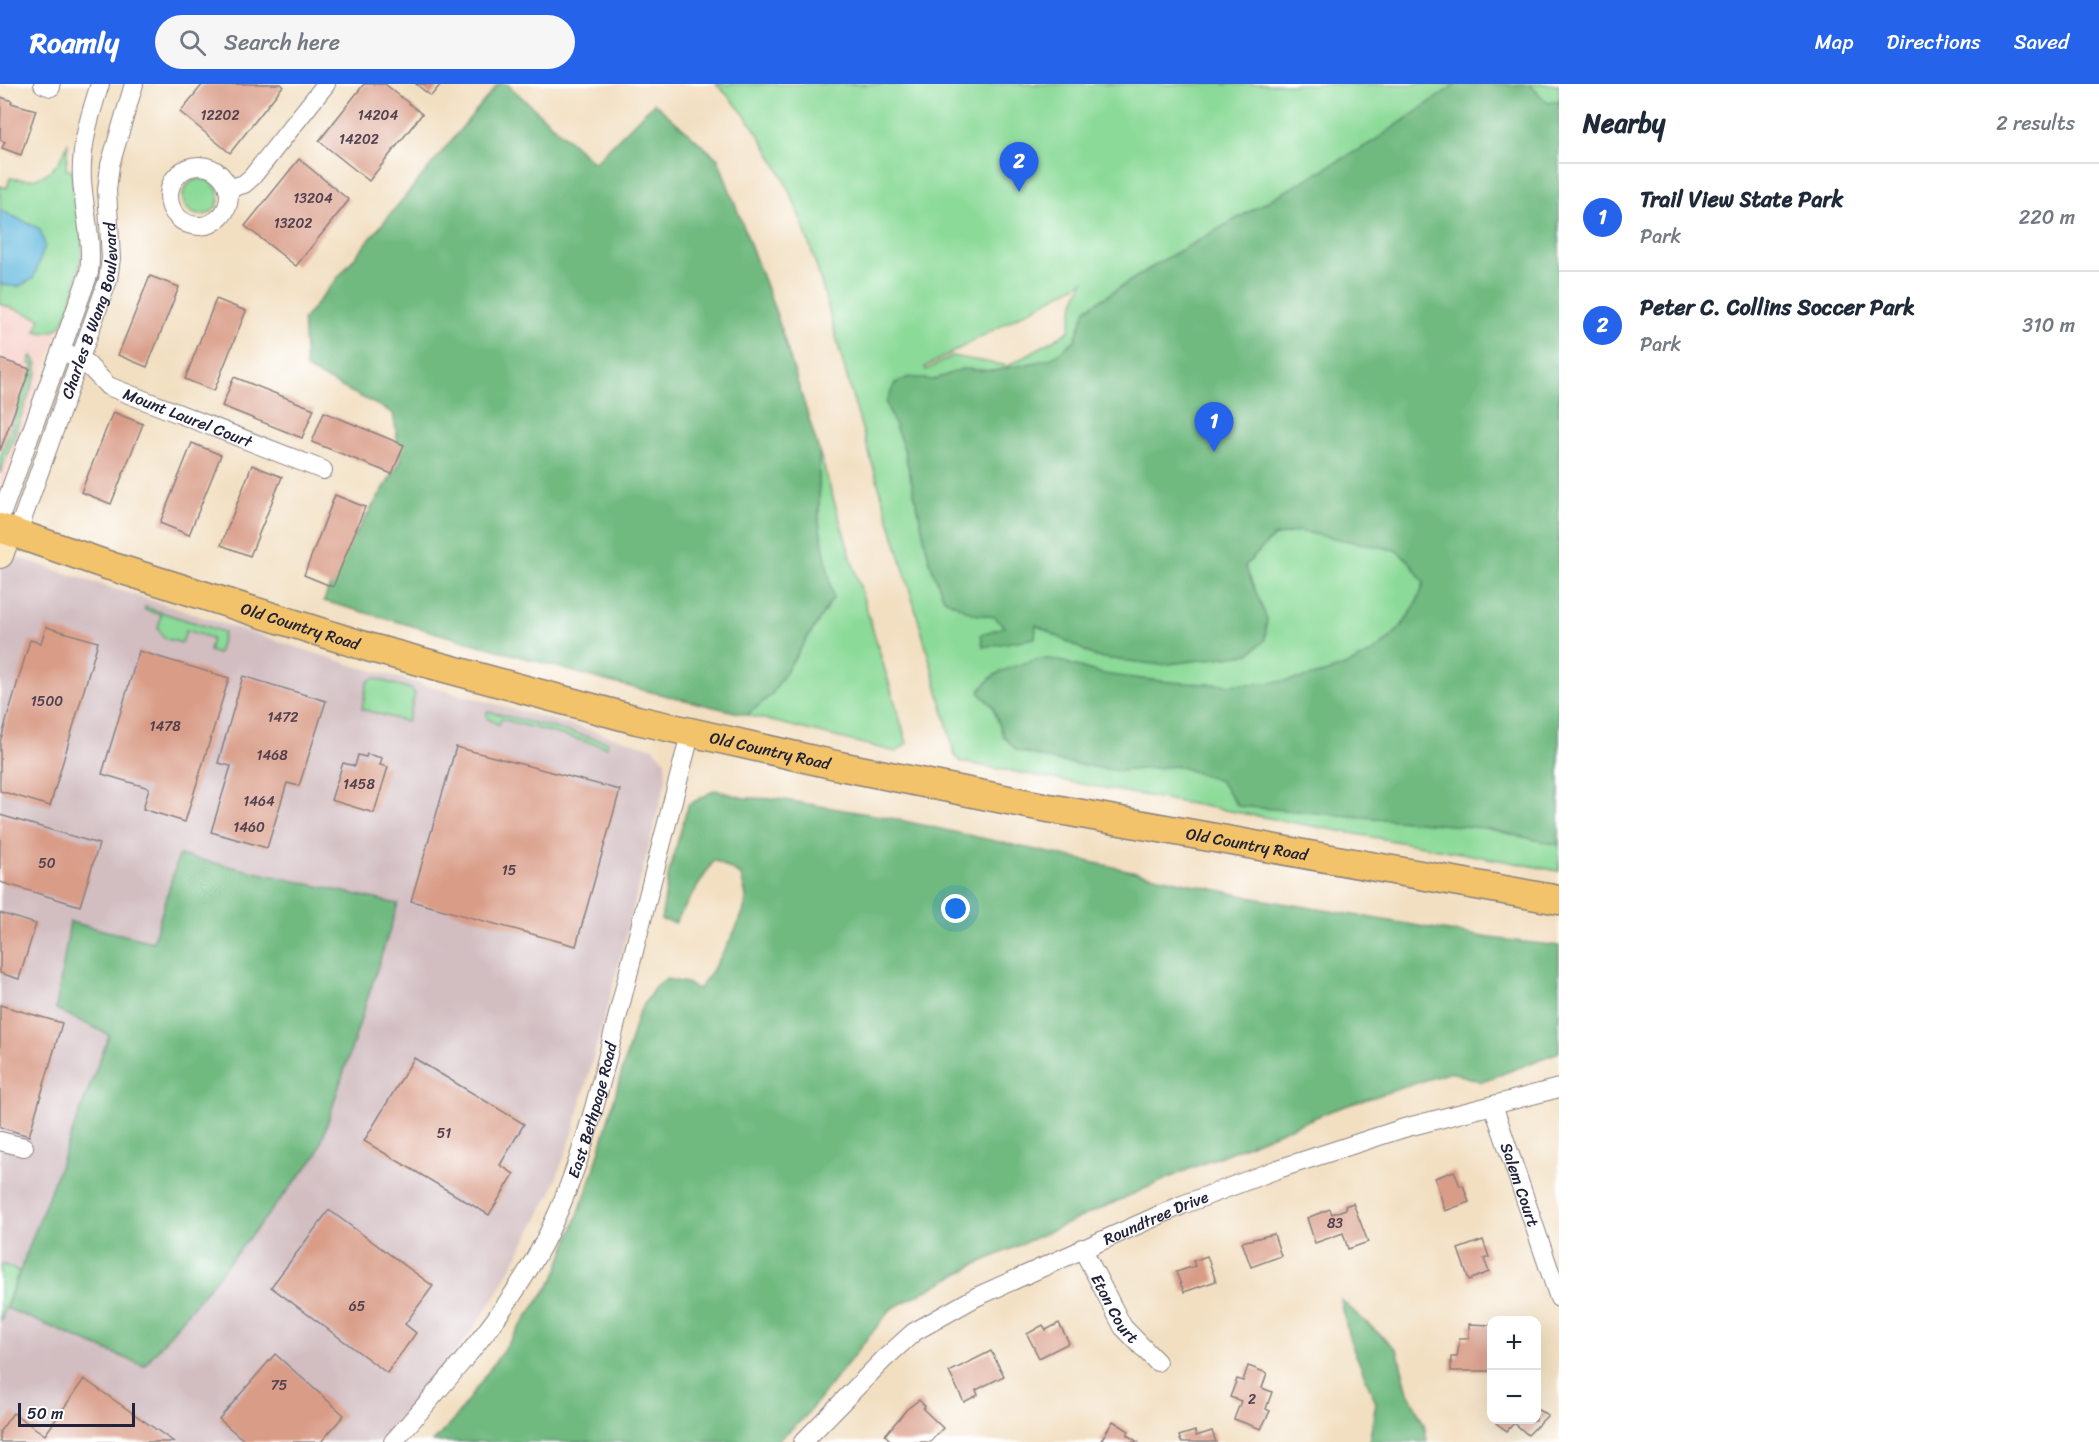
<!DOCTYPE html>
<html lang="en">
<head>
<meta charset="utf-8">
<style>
	body { margin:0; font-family:Sriracha,sans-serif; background:#f6f6f7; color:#1f2937 }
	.controls { position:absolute; right:18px; bottom:18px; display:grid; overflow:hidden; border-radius:12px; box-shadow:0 6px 24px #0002 }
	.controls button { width:54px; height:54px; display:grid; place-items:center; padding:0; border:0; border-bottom:2px solid #e0e1e3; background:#fff; color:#1f2937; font:30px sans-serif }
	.scale { position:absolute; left:18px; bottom:15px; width:117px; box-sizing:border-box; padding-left:6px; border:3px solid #22223b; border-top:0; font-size:16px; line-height:21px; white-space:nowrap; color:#22223b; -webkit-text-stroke:4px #fff; paint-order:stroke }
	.you { position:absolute; left:956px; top:825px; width:21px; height:21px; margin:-15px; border:4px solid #fff; border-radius:50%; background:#1a73e8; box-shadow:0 0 0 9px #1a73e833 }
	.badge { display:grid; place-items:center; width:39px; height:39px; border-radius:50%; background:#2563eb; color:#fff; font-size:20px; font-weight:700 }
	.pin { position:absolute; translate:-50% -50px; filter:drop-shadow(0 2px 3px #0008) }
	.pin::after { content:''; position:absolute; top:32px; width:21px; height:18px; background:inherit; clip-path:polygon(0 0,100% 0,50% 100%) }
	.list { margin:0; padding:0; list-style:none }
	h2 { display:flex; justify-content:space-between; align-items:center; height:78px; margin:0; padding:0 24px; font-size:26px }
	h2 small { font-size:20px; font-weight:400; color:#747a83 }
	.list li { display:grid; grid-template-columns:39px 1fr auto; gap:18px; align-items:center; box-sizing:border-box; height:108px; padding:0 24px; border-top:2px solid #e0e1e3 }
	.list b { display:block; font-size:22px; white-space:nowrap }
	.list p { margin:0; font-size:20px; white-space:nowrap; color:#747a83 }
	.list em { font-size:20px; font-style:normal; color:#747a83 }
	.icon { flex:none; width:33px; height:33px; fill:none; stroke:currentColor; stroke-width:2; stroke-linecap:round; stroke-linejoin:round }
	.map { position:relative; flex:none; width:1559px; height:1358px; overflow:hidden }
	header { display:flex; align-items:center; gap:36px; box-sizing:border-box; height:84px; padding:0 30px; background:#2563eb; color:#fff }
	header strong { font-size:28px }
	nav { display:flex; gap:33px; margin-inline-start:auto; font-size:21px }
	.search { width:420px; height:54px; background:#f6f6f7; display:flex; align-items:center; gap:15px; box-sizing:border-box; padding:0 21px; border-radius:33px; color:#747a83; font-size:22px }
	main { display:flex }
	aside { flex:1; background:#fff }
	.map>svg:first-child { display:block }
	.built { fill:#f7d0c9 }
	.industrial { fill:#d2bec1 }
	.green { fill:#8bda98; stroke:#567e6a; stroke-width:1.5; fill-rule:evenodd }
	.forest { fill:#70ba80; stroke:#496e5e; stroke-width:1.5 }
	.water { fill:#61b8de; stroke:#426d8c; stroke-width:1.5 }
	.building { fill:#d99c87 }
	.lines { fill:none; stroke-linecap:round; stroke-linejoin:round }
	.street-casing { stroke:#8a807e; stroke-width:20 }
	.secondary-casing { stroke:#8a807e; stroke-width:28 }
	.primary-casing { stroke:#8a807e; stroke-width:31 }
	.street { stroke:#fff; stroke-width:18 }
	.secondary { stroke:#fae7c3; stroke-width:26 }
	.primary { stroke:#f2c36a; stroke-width:28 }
	.labels { text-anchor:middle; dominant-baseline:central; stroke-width:4.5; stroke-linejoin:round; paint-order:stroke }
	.number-label { font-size:14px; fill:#50404e }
	.street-label { font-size:16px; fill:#22223b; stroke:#fff }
</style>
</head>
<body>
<header>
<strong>Roamly</strong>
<div class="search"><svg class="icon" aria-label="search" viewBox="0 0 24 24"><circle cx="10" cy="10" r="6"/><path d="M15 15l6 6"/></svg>Search here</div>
<nav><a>Map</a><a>Directions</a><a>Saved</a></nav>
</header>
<main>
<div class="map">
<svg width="1559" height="1358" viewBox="0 0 1559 1358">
	<rect width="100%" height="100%" fill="#fff"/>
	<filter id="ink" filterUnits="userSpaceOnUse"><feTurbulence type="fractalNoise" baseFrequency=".0167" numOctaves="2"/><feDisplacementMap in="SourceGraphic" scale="12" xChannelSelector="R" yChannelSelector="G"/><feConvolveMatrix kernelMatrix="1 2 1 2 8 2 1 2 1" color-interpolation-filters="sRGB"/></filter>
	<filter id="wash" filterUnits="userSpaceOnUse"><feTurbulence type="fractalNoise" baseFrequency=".008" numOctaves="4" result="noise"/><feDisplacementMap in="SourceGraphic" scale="24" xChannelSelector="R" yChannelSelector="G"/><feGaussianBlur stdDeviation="1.35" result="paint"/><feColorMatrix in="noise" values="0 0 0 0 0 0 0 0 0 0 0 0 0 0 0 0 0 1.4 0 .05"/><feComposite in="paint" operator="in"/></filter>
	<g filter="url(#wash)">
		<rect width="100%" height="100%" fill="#f2dfc1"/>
		<!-- built -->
		<path class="built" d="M 72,86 L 73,105 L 82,157 L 80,186 L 0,410 L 0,102 L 12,106 Z"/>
		<!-- industrial -->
		<path class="industrial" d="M 0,468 L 352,581 L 654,664 L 665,676 L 666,695 L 619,879 L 572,1052 L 551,1109 L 496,1212 L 466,1255 L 380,1358 L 0,1358 Z"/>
		<!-- green -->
		<g class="green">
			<path d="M 716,0 L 1559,0 L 1559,787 L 961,678 L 955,672 C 926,556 891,443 857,328 C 823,218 805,82 716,0 ZM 1084,197 L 1075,215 L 1069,247 L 1008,282 L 952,272 L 926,286 L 925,283 Z"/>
			<path d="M 68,58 L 66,86 L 72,86 C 73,111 82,135 82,160 C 82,179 71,226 61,241 C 55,249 44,250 36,247 L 40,234 L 0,220 L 0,102 L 7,104 L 10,94 C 41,100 59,87 68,58 Z"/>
			<circle cx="201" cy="113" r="18"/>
			<path d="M 32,272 L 37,280 L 37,288 L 0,390 L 0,374 L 34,281 L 29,279 Z"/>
			<path d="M 819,367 L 907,659 L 896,668 L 747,631 L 771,611 L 833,514 L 819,439 Z"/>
			<path d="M 145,523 L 224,548 L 218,570 L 209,567 L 212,554 L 186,546 L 182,559 L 164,554 L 158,544 L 161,531 L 145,526 Z"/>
			<path d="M 373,594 L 411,605 L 415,610 L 407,638 L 362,625 L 367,599 Z"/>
			<path d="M 487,627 L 608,658 L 607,663 L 501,635 L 499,641 L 487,634 Z"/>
			<path d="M 2,1180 L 19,1187 L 0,1238 L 0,1187 Z"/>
		</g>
		<!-- forest -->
		<g class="forest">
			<path d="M 498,0 L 507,0 L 594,79 L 654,19 L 718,75 L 776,229 L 819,367 L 819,439 L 833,514 L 771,611 L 747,631 L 610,598 L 324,517 L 340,474 L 401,377 L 393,329 L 306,285 L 303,236 Z"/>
			<path d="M 1456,0 L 1529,0 L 1548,19 L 1559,17 L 1559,761 L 1484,744 L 1238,722 L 1220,697 L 1178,682 L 1119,687 L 1056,677 L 1016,666 L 1003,651 L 993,623 L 979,608 C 984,602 989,594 995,591 C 1006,584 1029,577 1042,575 C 1057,573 1087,587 1104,590 C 1204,604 1386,624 1424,499 L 1408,476 L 1395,466 L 1298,447 L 1273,453 L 1245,482 L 1267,535 L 1265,556 L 1249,570 L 1161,581 L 1096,573 L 1036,541 L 1035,554 L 983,563 L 981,550 L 1004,543 L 995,533 L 974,530 L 944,515 L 930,479 L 904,365 L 886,319 L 895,299 L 909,293 L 933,296 L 962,285 L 994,287 L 1050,275 L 1075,256 L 1086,225 L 1160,178 L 1374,57 Z"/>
			<path d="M 715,706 L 744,714 L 778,715 L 886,733 L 1259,815 L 1490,854 L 1559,862 L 1559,968 L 1482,998 L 1451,988 L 1333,1026 L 1182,1088 L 977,1180 L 891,1225 L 804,1334 L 776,1358 L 433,1358 L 453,1337 L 554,1195 L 593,1090 L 638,930 L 656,901 L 667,895 L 686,899 L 698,905 C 712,890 745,835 746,815 C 746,807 742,799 741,791 L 714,776 L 675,839 L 661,836 L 669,788 L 688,721 Z"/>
			<path d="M 179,771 L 398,820 L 317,1071 L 144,1282 L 6,1224 L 109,951 L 56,925 L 70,838 L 153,858 Z"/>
			<path d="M 1341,1216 L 1397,1266 L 1408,1308 L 1424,1340 L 1427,1358 L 1369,1358 L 1376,1319 L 1349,1254 Z"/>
		</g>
		<!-- water -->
		<path class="water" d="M 0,126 L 40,145 L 45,162 L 33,195 L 17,203 L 0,200 Z"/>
		<g id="blocks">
			<!-- building -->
			<g class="building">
				<path d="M 203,0 L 281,0 L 283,2 L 230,69 L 180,28 Z"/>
				<path d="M 364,0 L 385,0 L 422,30 L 369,97 L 319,57 Z"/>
				<path d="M 416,0 L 441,0 L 431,12 Z"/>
				<path d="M 1,13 L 12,17 L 11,19 L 36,26 L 21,71 L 2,64 L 5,58 L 0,56 Z"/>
				<path d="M 299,75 L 349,116 L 296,182 L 245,142 Z"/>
				<path d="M 150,192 L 179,203 L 147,283 L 118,271 Z"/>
				<path d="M 216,215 L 246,227 L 214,307 L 185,295 Z"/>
				<path d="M 0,275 L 30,285 L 0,367 Z"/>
				<path d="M 234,293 L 314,325 L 302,354 L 222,322 Z"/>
				<path d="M 113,328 L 143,340 L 111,420 L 81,408 Z"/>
				<path d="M 324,328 L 404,361 L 392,390 L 312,358 Z"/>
				<path d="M 192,359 L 221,371 L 189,451 L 160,439 Z"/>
				<path d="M 252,381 L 282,393 L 250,472 L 221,461 Z"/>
				<path d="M 335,411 L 365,423 L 333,503 L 304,491 Z"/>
				<path d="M 46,543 L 98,558 L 50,722 L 0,707 L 0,658 L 30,556 L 41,559 Z"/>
				<path d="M 139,567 L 229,594 L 185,738 L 143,725 L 149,704 L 102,690 Z"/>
				<path d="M 243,592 L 326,617 L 299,702 L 287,699 L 267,764 L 211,748 L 231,682 L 218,679 Z"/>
				<path d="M 456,663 L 620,706 L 576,862 L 411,817 Z"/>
				<path d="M 367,670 L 382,674 L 380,681 L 388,683 L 374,729 L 331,716 L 343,679 L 355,682 L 358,671 L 366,673 Z"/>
				<path d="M 0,731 L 99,760 L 80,822 L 0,798 Z"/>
				<path d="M 0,829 L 36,840 L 19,895 L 0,889 Z"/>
				<path d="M 0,921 L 62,939 L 29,1052 L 0,1043 Z"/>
				<path d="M 414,974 L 524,1040 L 500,1081 L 514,1090 L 489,1131 L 364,1057 Z"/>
				<path d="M 1454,1087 L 1460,1102 L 1463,1101 L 1469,1118 L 1445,1127 L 1435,1094 Z"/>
				<path d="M 1353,1119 L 1368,1158 L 1348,1165 L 1343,1149 L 1315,1159 L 1307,1134 L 1330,1125 L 1332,1130 L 1346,1125 L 1345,1122 Z"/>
				<path d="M 329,1126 L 433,1202 L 405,1240 L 416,1249 L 387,1289 L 271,1203 Z"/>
				<path d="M 1274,1150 L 1281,1172 L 1251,1183 L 1242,1158 Z"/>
				<path d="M 1483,1156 L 1489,1173 L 1484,1175 L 1489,1188 L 1469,1196 L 1458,1165 Z"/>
				<path d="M 1207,1172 L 1216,1197 L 1184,1208 L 1176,1188 L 1195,1182 L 1193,1177 Z"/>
				<path d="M 1059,1239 L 1069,1259 L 1039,1274 L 1027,1250 L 1043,1241 L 1046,1246 Z"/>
				<path d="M 1469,1240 L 1492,1241 L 1492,1287 L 1451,1287 L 1451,1273 L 1457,1273 L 1460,1254 L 1469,1254 Z"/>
				<path d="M 991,1267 L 1004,1292 L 976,1306 L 978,1311 L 964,1318 L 949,1288 Z"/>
				<path d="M 275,1270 L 344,1331 L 321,1358 L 246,1358 L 219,1335 Z"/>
				<path d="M 1248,1282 L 1267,1289 L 1262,1304 L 1272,1308 L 1266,1325 L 1270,1327 L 1261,1345 L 1234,1335 L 1241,1317 L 1230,1313 L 1237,1295 L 1243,1297 Z"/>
				<path d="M 84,1295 L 174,1358 L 0,1358 L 0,1347 L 13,1329 L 45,1351 Z"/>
				<path d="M 919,1316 L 925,1322 L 923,1325 L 943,1344 L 930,1358 L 892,1358 L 885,1351 L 907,1325 Z"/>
				<path d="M 1536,1325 L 1548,1331 L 1528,1351 L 1514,1339 L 1507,1347 L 1496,1339 L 1499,1336 L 1536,1336 Z"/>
				<path d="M 1113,1337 L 1129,1347 L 1127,1351 L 1138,1358 L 1100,1358 Z"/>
				<path d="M 1195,1347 L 1196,1352 L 1212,1347 L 1216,1358 L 1181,1358 L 1179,1352 Z"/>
			</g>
		</g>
	</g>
	<g filter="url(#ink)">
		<use href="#blocks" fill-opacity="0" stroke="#8a807e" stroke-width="1.5"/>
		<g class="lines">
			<!-- street casing -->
			<g class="street-casing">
				<g id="street">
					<path d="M 43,0 L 51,3"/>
					<circle cx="199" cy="112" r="30"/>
					<path d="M 228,105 L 244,100 L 252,93 L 326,0"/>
					<path id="s1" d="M 71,271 L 82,275 L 108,302 L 323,386"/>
					<path d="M 0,434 L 89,189 C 93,156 84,128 82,96 C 80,63 90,31 100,0"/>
					<path id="s2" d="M 17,450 L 108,196 L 111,174 L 107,106 L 110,81 L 134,0"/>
					<path id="s3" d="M 1493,1021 L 1559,1214"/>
					<path d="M 0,1057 L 24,1063"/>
					<path id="s4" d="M 1082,1164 L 1123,1243 L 1157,1278"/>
					<path id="s5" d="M 393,1358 C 450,1293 511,1226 549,1148 C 585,1074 602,993 622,915 C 644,825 668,736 691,647"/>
					<path id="s6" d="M 803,1358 L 884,1275 L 914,1248 L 976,1213 L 1182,1121 L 1278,1085 L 1404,1044 L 1559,1004"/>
				</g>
			</g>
			<!-- secondary casing -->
			<g class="secondary-casing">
				<path id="secondary" d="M 0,471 L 9,447"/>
			</g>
			<!-- primary casing -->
			<g class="primary-casing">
				<g id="primary">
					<path id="s7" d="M 0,444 L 110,482 L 371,564 L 637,636 L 840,682 L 1043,723 L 1559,816"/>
				</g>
			</g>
			<!-- street -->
			<use href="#street" class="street"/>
			<!-- secondary -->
			<use href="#secondary" class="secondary"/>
			<!-- primary -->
			<use href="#primary" class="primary"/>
		</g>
	</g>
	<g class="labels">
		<!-- number labels -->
		<g class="number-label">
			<text x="220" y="31">12202</text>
			<text x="378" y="31">14204</text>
			<text x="359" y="55">14202</text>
			<text x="313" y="114">13204</text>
			<text x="293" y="139">13202</text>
			<text x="47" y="617">1500</text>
			<text x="283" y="633">1472</text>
			<text x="165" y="642">1478</text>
			<text x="272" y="671">1468</text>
			<text x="359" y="700">1458</text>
			<text x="259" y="717">1464</text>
			<text x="249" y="743">1460</text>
			<text x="47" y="779">50</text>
			<text x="509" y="786">15</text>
			<text x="444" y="1049">51</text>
			<text x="1335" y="1139">83</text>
			<text x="357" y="1222">65</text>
			<text x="279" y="1301">75</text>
			<text x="1252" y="1315">2</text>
		</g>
		<!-- street labels -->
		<g class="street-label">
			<text stroke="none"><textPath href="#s2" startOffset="236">Charles B Wang Boulevard</textPath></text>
			<text stroke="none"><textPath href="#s1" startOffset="135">Mount Laurel Court</textPath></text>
			<text stroke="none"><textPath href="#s7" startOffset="316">Old Country Road</textPath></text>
			<text stroke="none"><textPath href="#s7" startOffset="802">Old Country Road</textPath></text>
			<text stroke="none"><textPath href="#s7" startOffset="1288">Old Country Road</textPath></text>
			<text stroke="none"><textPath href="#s5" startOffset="392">East Bethpage Road</textPath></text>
			<text stroke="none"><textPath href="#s3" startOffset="84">Salem Court</textPath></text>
			<text stroke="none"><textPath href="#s6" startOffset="424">Roundtree Drive</textPath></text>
			<text stroke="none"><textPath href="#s4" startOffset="69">Eton Court</textPath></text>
		</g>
	</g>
</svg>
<div class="controls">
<button>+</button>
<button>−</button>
</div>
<div class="scale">50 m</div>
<div class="you"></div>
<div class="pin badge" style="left:1214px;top:368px">1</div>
<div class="pin badge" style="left:1019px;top:108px">2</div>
</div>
<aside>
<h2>Nearby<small>2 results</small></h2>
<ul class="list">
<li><span class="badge">1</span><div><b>Trail View State Park</b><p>Park</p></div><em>220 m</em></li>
<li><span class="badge">2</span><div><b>Peter C. Collins Soccer Park</b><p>Park</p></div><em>310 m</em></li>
</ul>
</aside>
</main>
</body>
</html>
